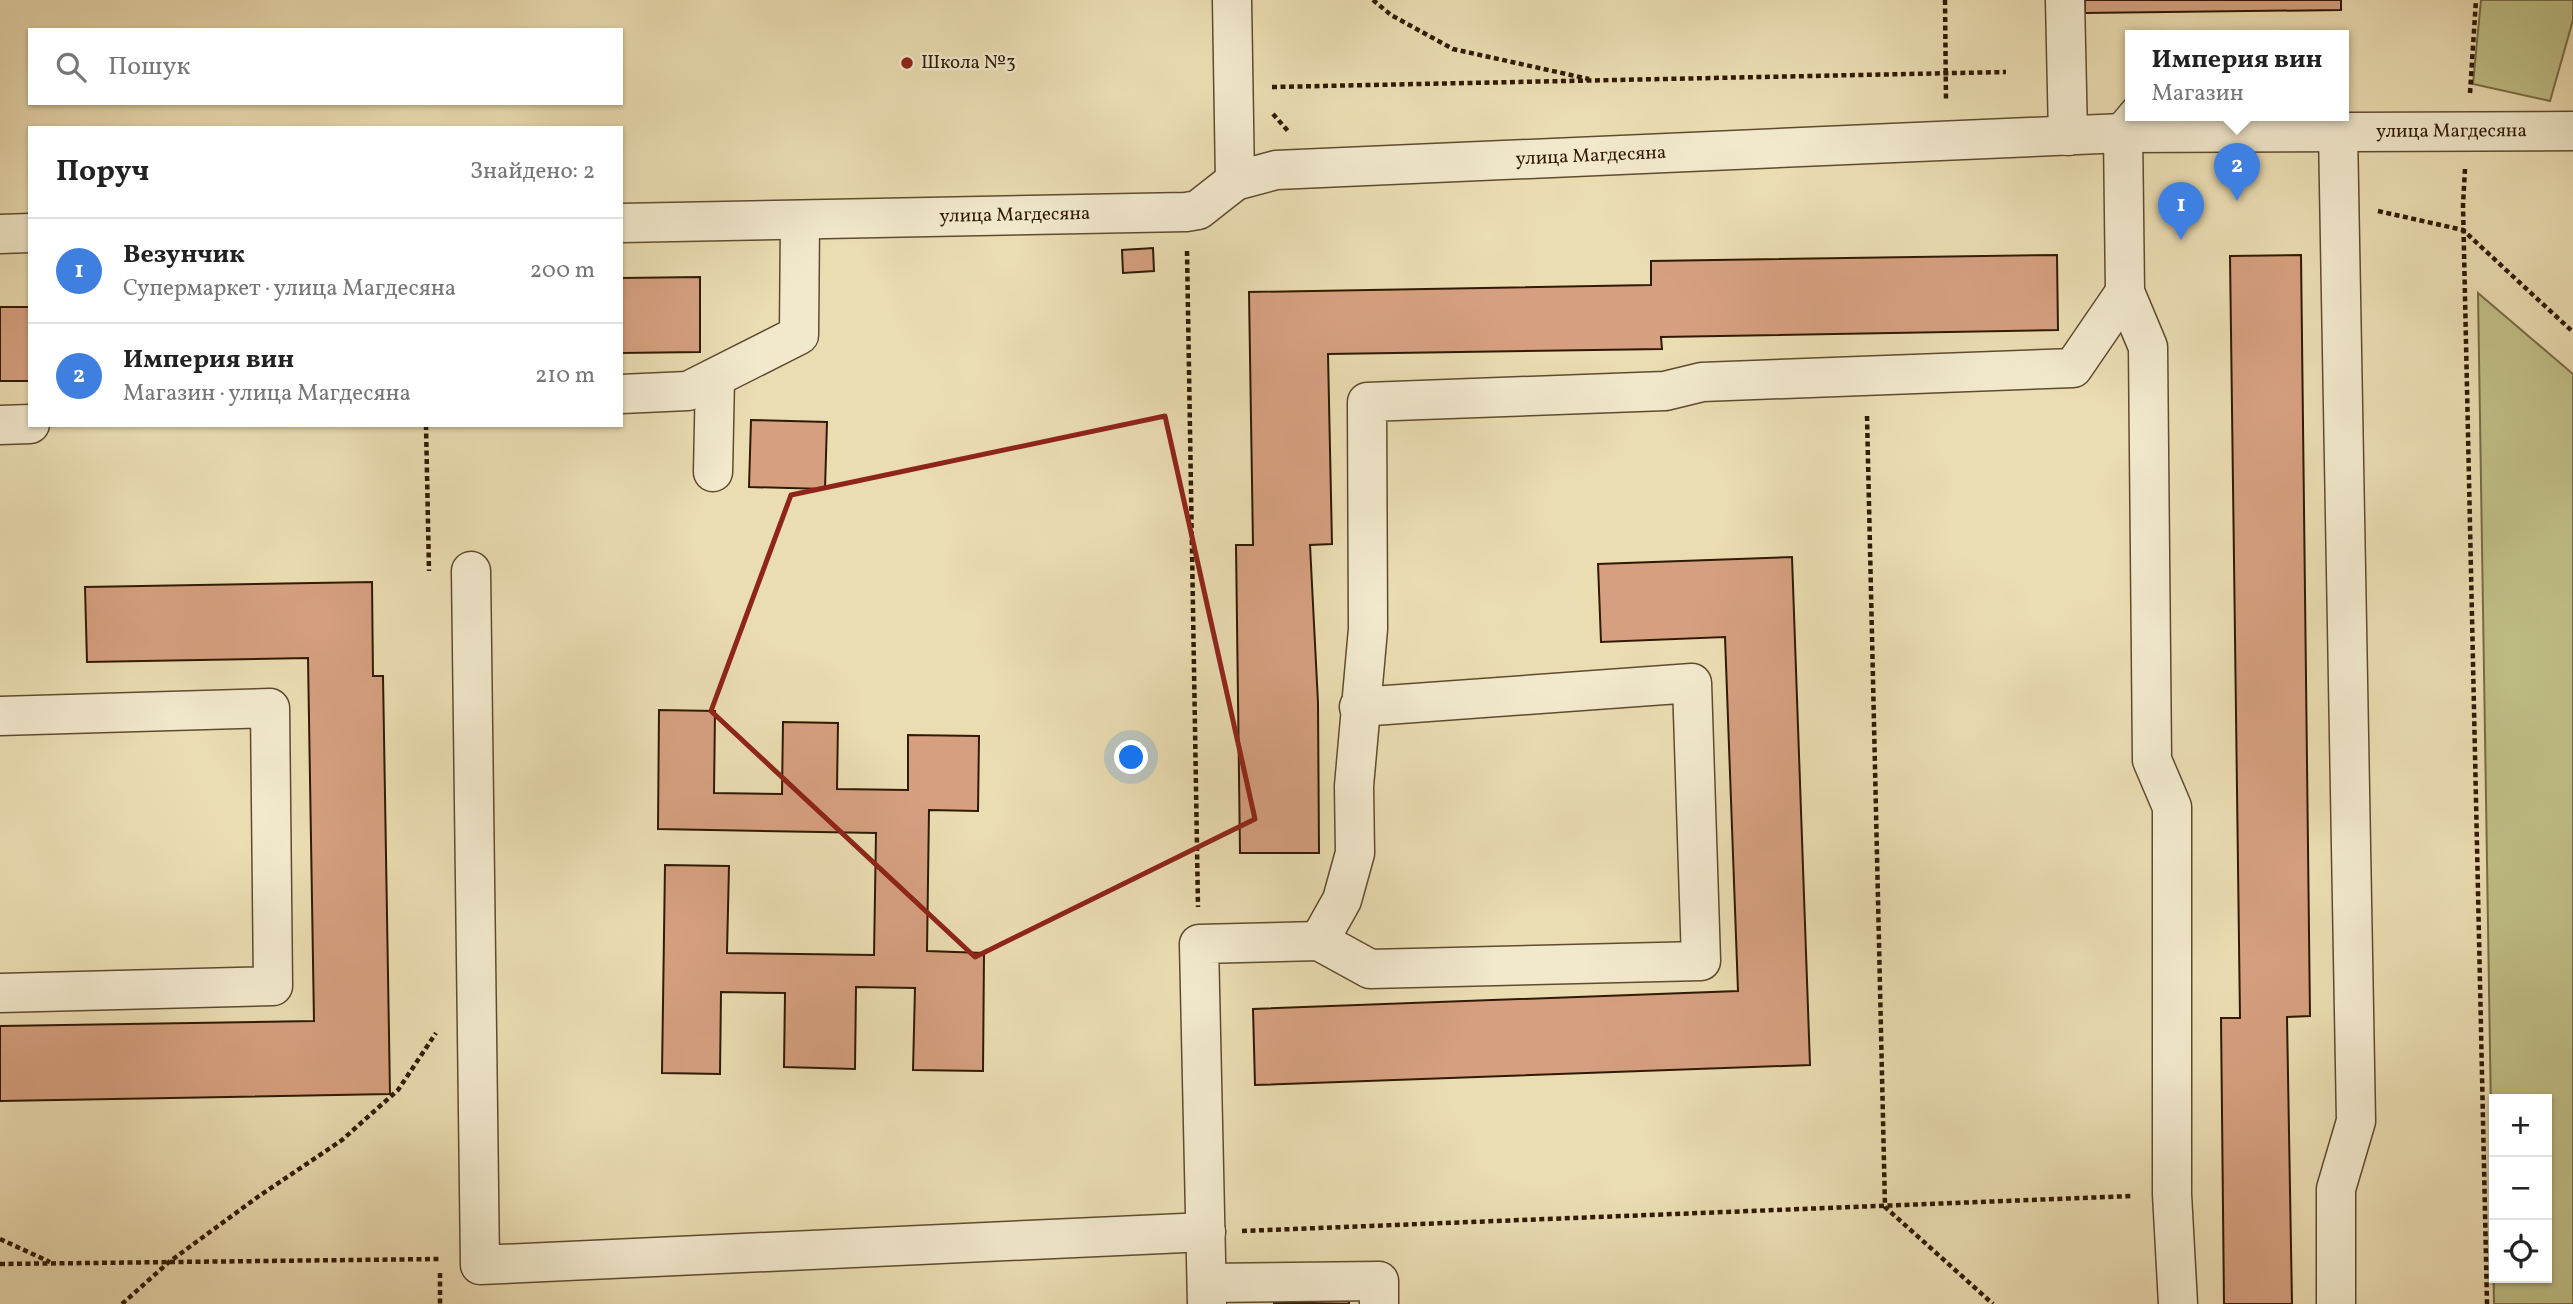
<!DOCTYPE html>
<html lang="uk">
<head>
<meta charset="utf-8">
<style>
	body { margin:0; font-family:Vollkorn,serif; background:#f6f6f6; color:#222 }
	.controls { position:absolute; right:21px; bottom:21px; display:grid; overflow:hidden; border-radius:0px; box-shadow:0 2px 5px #0004 }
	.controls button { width:63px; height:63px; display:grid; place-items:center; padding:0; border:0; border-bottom:2px solid #e0e0e0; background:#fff; color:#222; font:35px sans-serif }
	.you { position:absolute; left:1132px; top:758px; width:24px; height:24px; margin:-18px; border:5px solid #fff; border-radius:50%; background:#1a73e8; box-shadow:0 0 0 10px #1a73e833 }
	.badge { display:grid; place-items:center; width:46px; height:46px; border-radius:50%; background:#1a73e8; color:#fff; font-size:23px; font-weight:700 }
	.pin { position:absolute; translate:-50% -58px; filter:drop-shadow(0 2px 4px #0008) }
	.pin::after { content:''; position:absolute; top:37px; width:24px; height:21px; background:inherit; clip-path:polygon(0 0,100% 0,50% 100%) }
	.popup { position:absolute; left:2125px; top:30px; width:224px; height:91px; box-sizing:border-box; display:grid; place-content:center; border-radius:0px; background:#fff; filter:drop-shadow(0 2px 5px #0005); font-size:23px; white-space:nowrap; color:#767676 }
	.popup b { font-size:26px; color:#222 }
	.popup::after { content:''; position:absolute; left:50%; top:100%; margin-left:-14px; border:14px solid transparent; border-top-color:#fff }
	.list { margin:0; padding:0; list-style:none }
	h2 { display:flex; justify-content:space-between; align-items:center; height:91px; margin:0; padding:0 28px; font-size:30px }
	h2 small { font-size:23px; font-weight:400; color:#767676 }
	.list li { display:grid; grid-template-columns:46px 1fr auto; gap:21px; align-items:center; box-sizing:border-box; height:105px; padding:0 28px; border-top:2px solid #e0e0e0 }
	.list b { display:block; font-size:26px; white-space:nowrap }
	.list p { margin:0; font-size:23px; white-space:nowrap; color:#767676 }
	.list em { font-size:23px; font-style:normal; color:#767676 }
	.icon { flex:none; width:38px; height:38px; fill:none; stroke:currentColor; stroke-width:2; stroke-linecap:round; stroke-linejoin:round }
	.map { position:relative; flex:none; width:2573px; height:1304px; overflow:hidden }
	.search { position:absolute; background:#fff; box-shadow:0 2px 5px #0004; left:28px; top:28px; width:595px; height:77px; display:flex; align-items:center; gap:18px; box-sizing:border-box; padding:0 24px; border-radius:0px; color:#767676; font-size:26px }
	.panel { position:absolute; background:#fff; box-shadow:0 2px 5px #0004; left:28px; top:126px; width:595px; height:301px; border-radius:0px }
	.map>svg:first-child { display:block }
	.green { fill:#c0bf87; stroke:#786c46; stroke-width:2; fill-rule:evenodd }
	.building { fill:#d6a080; stroke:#301a05; stroke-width:2 }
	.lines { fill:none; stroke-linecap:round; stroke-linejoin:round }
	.minor-casing { stroke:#5f4b30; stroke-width:41 }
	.path { stroke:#301a05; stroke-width:4.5; stroke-dasharray:5 3.5; stroke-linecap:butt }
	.minor { stroke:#f2e9cd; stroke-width:38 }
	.marked { fill:none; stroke:#8f2418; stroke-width:5; stroke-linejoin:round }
	.poi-dot { fill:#8f2418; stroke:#f2e9cd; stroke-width:2.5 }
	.labels { text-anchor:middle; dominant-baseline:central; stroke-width:5; stroke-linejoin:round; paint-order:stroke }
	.poi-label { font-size:19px; fill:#301a05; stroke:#f2e9cd; text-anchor:start }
	.street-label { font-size:19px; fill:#301a05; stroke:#f2e9cd }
</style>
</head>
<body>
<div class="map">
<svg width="2573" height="1304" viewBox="0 0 2573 1304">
	<rect width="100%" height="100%" fill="#ebddb2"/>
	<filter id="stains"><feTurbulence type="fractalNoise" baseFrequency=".00286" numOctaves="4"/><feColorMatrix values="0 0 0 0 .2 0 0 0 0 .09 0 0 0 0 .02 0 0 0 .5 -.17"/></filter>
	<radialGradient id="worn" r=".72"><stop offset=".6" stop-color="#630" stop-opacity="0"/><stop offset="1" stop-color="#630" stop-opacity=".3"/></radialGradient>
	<!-- green -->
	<g class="green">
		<path d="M 2481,0 L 2573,0 L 2573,20 L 2550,101 L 2473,84 Z"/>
		<path d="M 2478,293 L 2573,374 L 2573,1304 L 2494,1304 ZM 2494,1099 L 2547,1099 L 2547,1278 L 2494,1278 Z"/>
	</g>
	<!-- building -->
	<g class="building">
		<path d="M 2085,0 L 2341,0 L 2341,10 L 2085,13 Z"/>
		<path d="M 1153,248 L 1154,271 L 1123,273 L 1122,250 Z"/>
		<path d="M 2057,255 L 2058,330 L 1661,337 L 1662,349 L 1328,354 L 1332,544 L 1310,545 L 1318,703 L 1319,853 L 1240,853 L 1236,545 L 1253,545 L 1249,292 L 1651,285 L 1651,261 Z"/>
		<path d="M 2301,255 L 2310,1016 L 2287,1017 L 2292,1304 L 2224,1304 L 2221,1018 L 2240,1018 L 2230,256 Z"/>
		<path d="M 700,277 L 700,352 L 621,353 L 621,278 Z"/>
		<rect x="0" y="307" width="30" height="74"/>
		<path d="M 751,420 L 827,422 L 825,489 L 749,487 Z"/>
		<path d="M 1792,557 L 1810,1065 L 1255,1085 L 1253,1009 L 1738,991 L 1725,637 L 1601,642 L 1598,564 Z"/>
		<path d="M 372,582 L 373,676 L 383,676 L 390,1094 L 0,1101 L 0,1026 L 314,1021 L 308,658 L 87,662 L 85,587 Z"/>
		<path d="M 659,710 L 715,711 L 714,793 L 782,794 L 783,722 L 838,723 L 837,789 L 908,790 L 908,735 L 979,736 L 978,811 L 929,810 L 927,951 L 984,953 L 983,1071 L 913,1070 L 915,988 L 856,987 L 855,1069 L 784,1067 L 785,993 L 721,992 L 720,1074 L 662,1073 L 665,865 L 729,866 L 727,953 L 874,955 L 876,833 L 658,829 Z"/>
		<path d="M 1349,1301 L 1349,1304 L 1274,1304 L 1274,1303 Z"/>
	</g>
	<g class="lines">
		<!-- minor casing -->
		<g class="minor-casing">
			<g id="minor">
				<path d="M 1232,0 L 1235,181"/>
				<path d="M 2065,0 L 2068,136"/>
				<path d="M 2138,115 L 2123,133 L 2125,292 L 2148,347 L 2152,760 L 2172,807 L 2172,1194 L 2178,1304"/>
				<path id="s1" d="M 621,223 L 1186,212 L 1198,210 L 1235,181 L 1276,170 L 2123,133 L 2573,131"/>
				<path d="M 0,234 L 30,233"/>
				<path d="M 621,394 L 688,391 L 799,335 L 800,220"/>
				<path d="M 0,425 L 30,424"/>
				<path d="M 713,472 L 715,378"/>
				<path d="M 471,571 L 480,1265 L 1206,1232"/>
				<path d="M 0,716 L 270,708 L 273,986 L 0,993"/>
				<path d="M 1319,941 L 1342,900 L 1355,853 L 1354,786 L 1368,629 L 1367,402 L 1665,391 L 1702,382 L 2073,368 L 2125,292"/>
				<path d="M 1207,1283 L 1379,1281 L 1379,1304"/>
				<path d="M 1207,1304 L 1199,944 L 1319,941 L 1370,969 L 1701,961 L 1692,683 L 1359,707"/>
				<path d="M 2336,1304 L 2336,1189 L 2356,1121 L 2338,131"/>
			</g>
		</g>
		<!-- path -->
		<g class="path">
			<path d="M 1373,0 L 1391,15 L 1453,49 L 1589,79"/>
			<path d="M 1945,0 L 1946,102"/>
			<path d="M 1272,87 L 2006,72"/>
			<path d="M 2470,93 L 2476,0"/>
			<path d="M 1273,114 L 1288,131"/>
			<path d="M 2465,169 L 2463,205 L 2487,1304"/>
			<path d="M 2378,211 L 2463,230 L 2573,332"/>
			<path d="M 1187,251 L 1198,907"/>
			<path d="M 1867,416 L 1885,1207 L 1993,1304"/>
			<path d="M 426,425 L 429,571"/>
			<path d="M 1242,1231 L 2132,1196"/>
			<path d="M 0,1239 L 50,1262"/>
			<path d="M 0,1264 L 439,1259"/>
			<path d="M 440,1273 L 440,1304"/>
			<path d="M 122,1304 L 169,1262 L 259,1196 L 342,1140 L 398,1090 L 436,1033"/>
		</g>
		<!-- minor -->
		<use href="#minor" class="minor"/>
	</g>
	<!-- marked area -->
	<path class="marked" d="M 1165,416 L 1255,819 L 975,957 L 711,711 L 791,495 Z"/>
	<!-- markers -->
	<circle class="poi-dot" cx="907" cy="63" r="7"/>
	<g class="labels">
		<!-- poi labels -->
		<g class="poi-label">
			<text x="921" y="63">Школа №3</text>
		</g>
		<!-- street labels -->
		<g class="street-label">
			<text stroke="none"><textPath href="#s1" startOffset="1843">улица Магдесяна</textPath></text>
			<text stroke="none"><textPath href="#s1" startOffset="982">улица Магдесяна</textPath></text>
			<text stroke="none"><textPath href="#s1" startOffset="394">улица Магдесяна</textPath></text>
		</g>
	</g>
	<rect width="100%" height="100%" filter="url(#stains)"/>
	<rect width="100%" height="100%" fill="url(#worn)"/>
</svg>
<div class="controls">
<button>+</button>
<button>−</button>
<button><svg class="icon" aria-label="locate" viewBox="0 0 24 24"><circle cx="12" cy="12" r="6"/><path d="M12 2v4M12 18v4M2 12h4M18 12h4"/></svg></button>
</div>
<div class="you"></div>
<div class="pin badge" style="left:2181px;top:240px;background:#3f7fe0">1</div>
<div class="pin badge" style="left:2237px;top:201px;background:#3f7fe0">2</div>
<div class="popup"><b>Империя вин</b>Магазин</div>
<div class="search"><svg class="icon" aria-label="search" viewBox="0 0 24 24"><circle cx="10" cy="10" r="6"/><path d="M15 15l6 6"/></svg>Пошук</div>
<section class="panel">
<h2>Поруч<small>Знайдено: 2</small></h2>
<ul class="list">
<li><span class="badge" style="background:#3f7fe0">1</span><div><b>Везунчик</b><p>Супермаркет · улица Магдесяна</p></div><em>200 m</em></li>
<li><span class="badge" style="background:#3f7fe0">2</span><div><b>Империя вин</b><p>Магазин · улица Магдесяна</p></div><em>210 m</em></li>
</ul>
</section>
</div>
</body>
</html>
